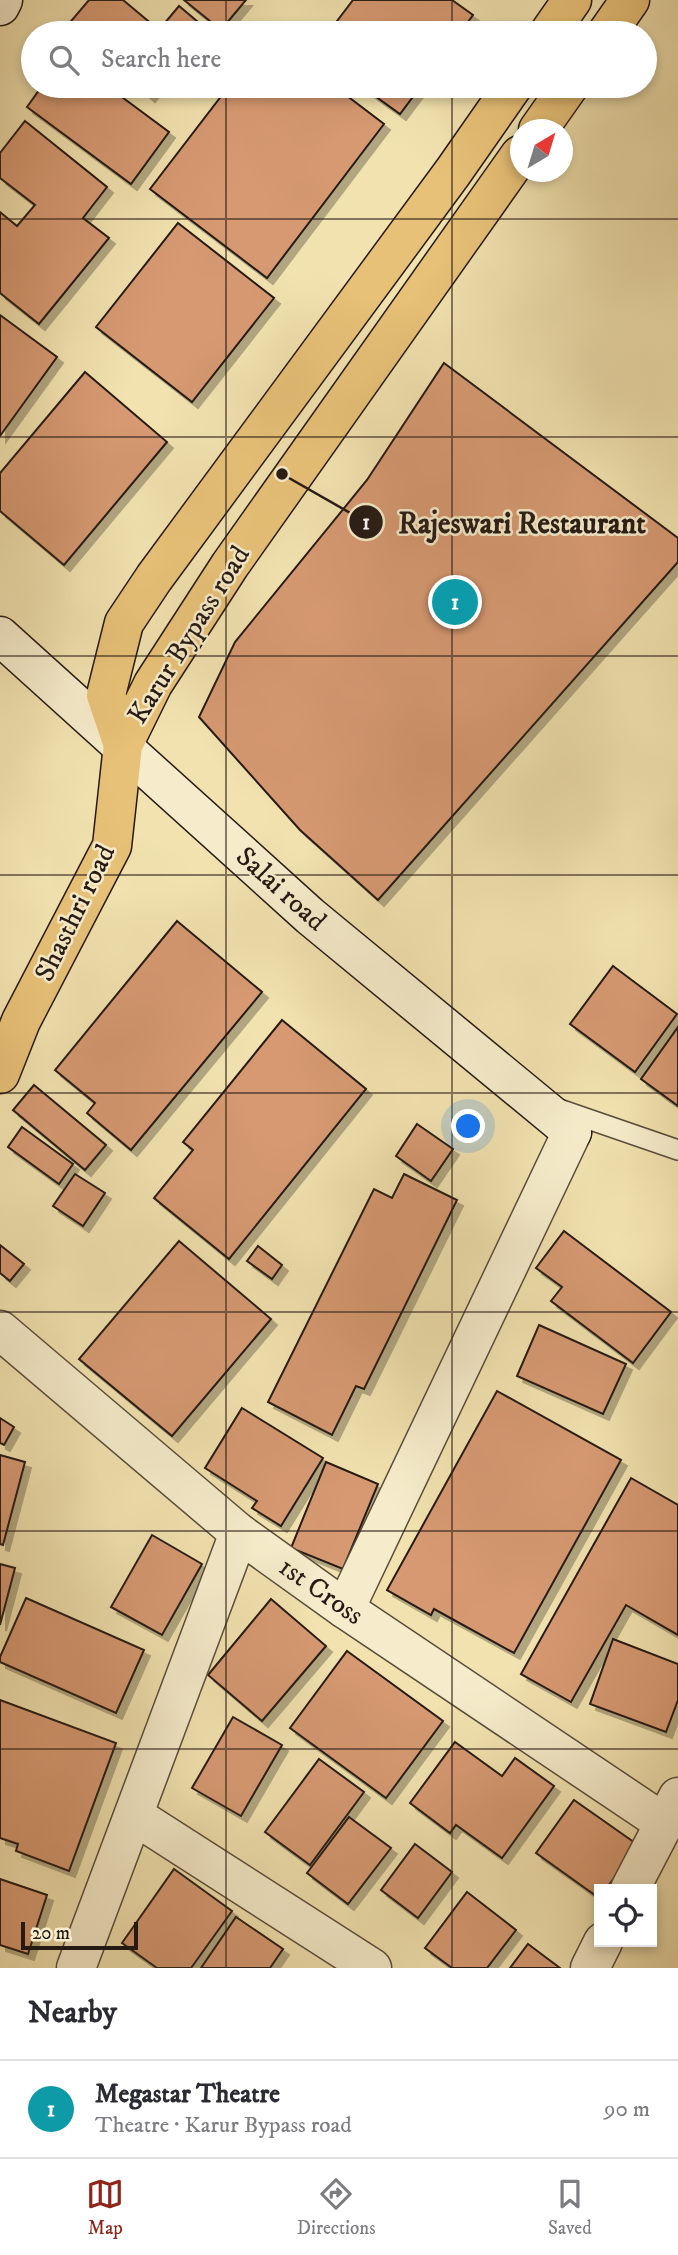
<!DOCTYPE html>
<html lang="en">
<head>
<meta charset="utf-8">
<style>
	body { margin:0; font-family:"IM FELL DW Pica",serif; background:#f2f2f3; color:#2b2b33 }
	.controls { position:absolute; right:21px; bottom:21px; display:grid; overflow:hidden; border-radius:0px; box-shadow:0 4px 10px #0003 }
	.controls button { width:63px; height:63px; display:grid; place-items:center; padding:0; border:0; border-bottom:2px solid #e1e1e2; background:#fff; color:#2b2b33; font:35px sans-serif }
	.compass { position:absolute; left:510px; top:119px; width:63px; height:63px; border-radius:50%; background:#fff; box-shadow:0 4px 10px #0003; rotate:38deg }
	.scale { position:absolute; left:21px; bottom:18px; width:117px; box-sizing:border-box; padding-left:7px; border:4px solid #261a14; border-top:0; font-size:19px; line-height:24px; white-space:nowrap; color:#261a14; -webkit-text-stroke:5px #f6eccb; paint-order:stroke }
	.you { position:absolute; left:469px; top:1127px; width:24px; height:24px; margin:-18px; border:5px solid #fff; border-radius:50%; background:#1a73e8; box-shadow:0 0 0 10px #1a73e833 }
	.badge { display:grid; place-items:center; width:46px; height:46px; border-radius:50%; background:#8f2418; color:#fff; font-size:23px; font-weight:700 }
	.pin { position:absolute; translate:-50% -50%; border:4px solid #fff; box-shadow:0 2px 7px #0006 }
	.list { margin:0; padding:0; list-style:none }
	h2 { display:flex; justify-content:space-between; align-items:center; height:91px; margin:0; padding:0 28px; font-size:30px }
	h2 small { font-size:23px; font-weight:400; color:#7c7c81 }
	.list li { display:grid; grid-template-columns:46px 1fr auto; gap:21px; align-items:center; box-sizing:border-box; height:98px; padding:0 28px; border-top:2px solid #e1e1e2 }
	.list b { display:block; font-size:26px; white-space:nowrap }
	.list p { margin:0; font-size:23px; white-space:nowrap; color:#7c7c81 }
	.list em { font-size:23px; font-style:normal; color:#7c7c81 }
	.icon { flex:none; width:38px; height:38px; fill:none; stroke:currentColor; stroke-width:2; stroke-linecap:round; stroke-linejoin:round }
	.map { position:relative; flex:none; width:678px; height:1968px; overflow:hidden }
	.search { position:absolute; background:#fff; box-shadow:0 4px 10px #0003; left:21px; right:21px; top:21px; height:77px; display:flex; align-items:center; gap:18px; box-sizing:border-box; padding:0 24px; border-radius:38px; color:#7c7c81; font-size:26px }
	.sheet { height:189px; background:#fff }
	nav { display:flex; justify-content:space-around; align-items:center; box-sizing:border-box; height:98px; border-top:2px solid #e1e1e2; background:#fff; font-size:19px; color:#7c7c81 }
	nav a { display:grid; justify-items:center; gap:4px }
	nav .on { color:#8f2418 }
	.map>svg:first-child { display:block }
	.building { fill:#d69972; stroke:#261a14; stroke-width:2; filter:url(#shadow) }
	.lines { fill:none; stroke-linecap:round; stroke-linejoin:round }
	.lane-casing { stroke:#594c3b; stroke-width:22 }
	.street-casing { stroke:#594c3b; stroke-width:41 }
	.secondary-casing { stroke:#261a14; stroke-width:41 }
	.primary-casing { stroke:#261a14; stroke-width:41 }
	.lane { stroke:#f6eccb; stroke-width:19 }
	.street { stroke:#f6eccb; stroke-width:38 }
	.secondary { stroke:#f6eccb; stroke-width:38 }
	.primary { stroke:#e8c178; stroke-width:38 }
	.grid { fill:none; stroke:#261a14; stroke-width:2; stroke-opacity:0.55 }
	.labels { text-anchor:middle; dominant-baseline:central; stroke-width:5; stroke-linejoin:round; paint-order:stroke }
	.street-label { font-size:28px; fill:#261a14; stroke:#f6eccb }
	.leader { fill:none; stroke:#261a14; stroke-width:2.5 }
	.callout-dot { fill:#261a14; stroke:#f6eccb; stroke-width:2.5 }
	.mark-label { font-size:21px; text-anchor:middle; font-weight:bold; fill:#fff }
	.callout-label { font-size:30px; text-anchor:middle; font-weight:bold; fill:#261a14; stroke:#f6eccb; stroke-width:5; stroke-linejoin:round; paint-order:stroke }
</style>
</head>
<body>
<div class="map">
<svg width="678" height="1968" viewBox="0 0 678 1968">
	<defs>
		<filter id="shadow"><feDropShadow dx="6" dy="6" stdDeviation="0" flood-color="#0004"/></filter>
	</defs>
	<rect width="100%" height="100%" fill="#f1e2af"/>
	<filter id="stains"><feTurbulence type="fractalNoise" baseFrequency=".00286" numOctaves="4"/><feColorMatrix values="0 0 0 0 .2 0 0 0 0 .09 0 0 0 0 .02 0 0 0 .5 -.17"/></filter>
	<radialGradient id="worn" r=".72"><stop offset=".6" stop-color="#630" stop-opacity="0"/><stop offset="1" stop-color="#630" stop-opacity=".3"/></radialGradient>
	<!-- building -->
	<g class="building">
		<path d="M 89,0 L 123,0 L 159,30 L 179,6 L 205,28 L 201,33 L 74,33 L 66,27 Z"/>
		<path d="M 184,0 L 246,0 L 221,30 Z"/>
		<path d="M 353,0 L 452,0 L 473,15 L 460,33 L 328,33 Z"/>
		<path d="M 42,86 L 107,86 L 169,132 L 131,184 L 27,107 Z"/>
		<path d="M 137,86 L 157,86 L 149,96 Z"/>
		<path d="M 229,86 L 334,86 L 384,124 L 267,278 L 150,189 Z"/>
		<path d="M 361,86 L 421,86 L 400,114 Z"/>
		<path d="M 25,121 L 107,187 L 83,218 L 109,238 L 39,324 L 0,293 L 0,212 L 17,226 L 35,205 L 0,178 L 0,153 Z"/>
		<path d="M 178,223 L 274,298 L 192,402 L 96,327 Z"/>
		<path d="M 0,315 L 57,357 L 0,436 Z"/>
		<path d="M 444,363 L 678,538 L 678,562 L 378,900 L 300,830 L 199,717 L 235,642 L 367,480 Z"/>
		<path d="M 85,372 L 167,442 L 64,565 L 0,511 L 0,473 Z"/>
		<path d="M 177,921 L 262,992 L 131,1150 L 87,1113 L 95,1103 L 55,1070 Z"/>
		<path d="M 613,966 L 677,1014 L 635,1072 L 570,1024 Z"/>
		<path d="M 282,1020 L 366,1089 L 229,1259 L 154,1198 L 193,1150 L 183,1142 Z"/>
		<path d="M 678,1027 L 678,1106 L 641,1079 Z"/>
		<path d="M 34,1085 L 106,1145 L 85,1170 L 13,1110 Z"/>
		<path d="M 417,1124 L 453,1149 L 431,1181 L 396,1156 Z"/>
		<path d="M 22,1127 L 73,1164 L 59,1184 L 8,1147 Z"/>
		<path d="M 75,1174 L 105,1193 L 83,1226 L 53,1206 Z"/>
		<path d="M 404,1174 L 457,1200 L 364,1389 L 356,1386 L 332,1435 L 268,1402 L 374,1189 L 392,1198 Z"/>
		<path d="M 564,1231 L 671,1312 L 633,1363 L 551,1301 L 562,1287 L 536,1268 Z"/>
		<path d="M 179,1241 L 271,1319 L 172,1436 L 79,1359 Z"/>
		<path d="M 0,1245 L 24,1264 L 10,1281 L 0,1273 Z"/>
		<path d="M 258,1246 L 282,1265 L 272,1279 L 247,1261 Z"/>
		<path d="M 539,1325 L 626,1364 L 603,1414 L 517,1376 Z"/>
		<path d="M 497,1391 L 621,1460 L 514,1653 L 434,1609 L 431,1615 L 387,1590 Z"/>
		<path d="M 242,1408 L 323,1458 L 281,1526 L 252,1508 L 257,1501 L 205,1468 Z"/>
		<path d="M 0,1418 L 14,1427 L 4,1445 L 0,1443 Z"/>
		<path d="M 0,1455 L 25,1462 L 3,1545 L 0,1544 Z"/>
		<path d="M 326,1462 L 378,1484 L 343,1569 L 291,1548 Z"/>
		<path d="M 631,1478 L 678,1505 L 678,1635 L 626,1605 L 571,1702 L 521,1674 Z"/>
		<path d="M 152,1535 L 202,1564 L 162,1635 L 111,1607 Z"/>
		<path d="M 0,1564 L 15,1568 L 0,1625 Z"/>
		<path d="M 26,1598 L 144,1650 L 116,1713 L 0,1662 L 0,1657 Z"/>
		<path d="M 271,1599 L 326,1646 L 262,1721 L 208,1675 Z"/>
		<path d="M 613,1639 L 678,1664 L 678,1700 L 666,1732 L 590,1704 Z"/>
		<path d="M 347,1651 L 443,1721 L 386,1798 L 290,1728 Z"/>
		<path d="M 0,1700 L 116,1743 L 69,1871 L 16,1851 L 18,1844 L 0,1838 Z"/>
		<path d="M 233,1717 L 282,1745 L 241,1816 L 192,1788 Z"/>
		<path d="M 455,1742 L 502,1776 L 515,1758 L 554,1786 L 502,1858 L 456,1825 L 450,1833 L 410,1803 Z"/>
		<path d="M 319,1759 L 364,1792 L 310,1865 L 265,1832 Z"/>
		<path d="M 574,1800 L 638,1845 L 606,1889 L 599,1889 L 599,1898 L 536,1853 Z"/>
		<path d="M 349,1817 L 391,1848 L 348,1904 L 307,1873 Z"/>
		<path d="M 415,1844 L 452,1872 L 418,1918 L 381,1890 Z"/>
		<path d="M 174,1869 L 232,1911 L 191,1968 L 157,1968 L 122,1943 Z"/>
		<path d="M 0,1879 L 47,1895 L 28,1954 L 0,1945 Z"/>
		<path d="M 467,1892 L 516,1930 L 487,1968 L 452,1968 L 425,1948 Z"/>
		<path d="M 236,1917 L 283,1949 L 270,1968 L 201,1968 Z"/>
		<path d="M 528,1944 L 560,1968 L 510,1968 Z"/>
	</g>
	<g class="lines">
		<!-- lane casing -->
		<g class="lane-casing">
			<path id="lane" d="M 559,1109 L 678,1150"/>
		</g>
		<!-- street casing -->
		<g class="street-casing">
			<g id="street">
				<path d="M 0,1330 L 239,1533 L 345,1609 L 664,1823"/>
				<path d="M 345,1609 L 572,1132"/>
				<path d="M 135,1816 L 372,1968"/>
				<path d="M 630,1889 L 678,1797"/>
				<path d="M 76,1968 L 239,1533"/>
				<path d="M 590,1968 L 603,1942"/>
			</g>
		</g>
		<!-- secondary casing -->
		<g class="secondary-casing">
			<g id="secondary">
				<path d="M 0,6 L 3,0"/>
				<path d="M 0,636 L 310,916 L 572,1132"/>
			</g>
		</g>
		<!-- primary casing -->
		<g class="primary-casing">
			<g id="primary">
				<path d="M 549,33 L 572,0"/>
				<path d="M 607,33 L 630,0"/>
				<path d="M 538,130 L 569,86"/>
				<path d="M 123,745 L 106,695 L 124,623 L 154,578 L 453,172 L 513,86"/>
				<path d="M 0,1074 L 21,1021 L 112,846 L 123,745 L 153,684 L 230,565 L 520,155"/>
			</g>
		</g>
		<!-- lane -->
		<use href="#lane" class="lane"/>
		<!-- street -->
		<use href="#street" class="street"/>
		<!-- secondary -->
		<use href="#secondary" class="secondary"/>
		<!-- primary -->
		<use href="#primary" class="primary"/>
	</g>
	<!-- grid -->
	<path class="grid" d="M 226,0 L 226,33M 452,0 L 452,33M 226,86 L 226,1968M 452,86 L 452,1968M 0,219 L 678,219M 0,437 L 678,437M 0,656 L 678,656M 0,875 L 678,875M 0,1093 L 678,1093M 0,1312 L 678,1312M 0,1531 L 678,1531M 0,1749 L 678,1749"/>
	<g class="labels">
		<!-- street labels -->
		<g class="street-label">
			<text transform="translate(189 635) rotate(-58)">Karur Bypass road</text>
			<text transform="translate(281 889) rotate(42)">Salai road</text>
			<text transform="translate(75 913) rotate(-64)">Shasthri road</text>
			<text transform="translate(321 1591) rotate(35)">1st Cross</text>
		</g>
	</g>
	<!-- callouts -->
	<path class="leader" d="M282 474L366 522"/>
	<g class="callout-dot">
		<circle cx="282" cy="474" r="7"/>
		<circle cx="366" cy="522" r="18"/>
	</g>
	<g class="mark-label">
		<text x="366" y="529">1</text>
	</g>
	<g class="callout-label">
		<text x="522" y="533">Rajeswari Restaurant</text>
	</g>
	<rect width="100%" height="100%" filter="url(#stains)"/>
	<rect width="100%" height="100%" fill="url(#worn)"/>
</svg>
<div class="controls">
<button><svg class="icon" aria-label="locate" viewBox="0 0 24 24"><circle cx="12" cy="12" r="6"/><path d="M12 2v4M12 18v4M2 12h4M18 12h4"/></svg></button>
</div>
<svg class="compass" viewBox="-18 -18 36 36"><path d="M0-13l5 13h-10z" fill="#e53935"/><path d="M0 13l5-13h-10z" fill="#7c7c81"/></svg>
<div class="scale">20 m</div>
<div class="you"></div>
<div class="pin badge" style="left:455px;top:602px;background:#0f9aa8">1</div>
<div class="search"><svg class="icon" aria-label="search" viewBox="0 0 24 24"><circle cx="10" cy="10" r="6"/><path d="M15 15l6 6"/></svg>Search here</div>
</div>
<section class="sheet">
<h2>Nearby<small></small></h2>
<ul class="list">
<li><span class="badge" style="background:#0f9aa8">1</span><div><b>Megastar Theatre</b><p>Theatre · Karur Bypass road</p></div><em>90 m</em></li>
</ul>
</section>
<nav>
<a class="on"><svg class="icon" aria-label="map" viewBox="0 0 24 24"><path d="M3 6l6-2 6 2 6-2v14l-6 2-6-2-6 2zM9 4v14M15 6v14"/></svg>Map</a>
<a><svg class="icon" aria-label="directions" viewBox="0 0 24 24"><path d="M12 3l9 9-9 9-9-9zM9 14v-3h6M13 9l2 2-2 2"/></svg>Directions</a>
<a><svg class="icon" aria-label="saved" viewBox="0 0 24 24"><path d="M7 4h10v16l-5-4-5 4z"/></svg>Saved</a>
</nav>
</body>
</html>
